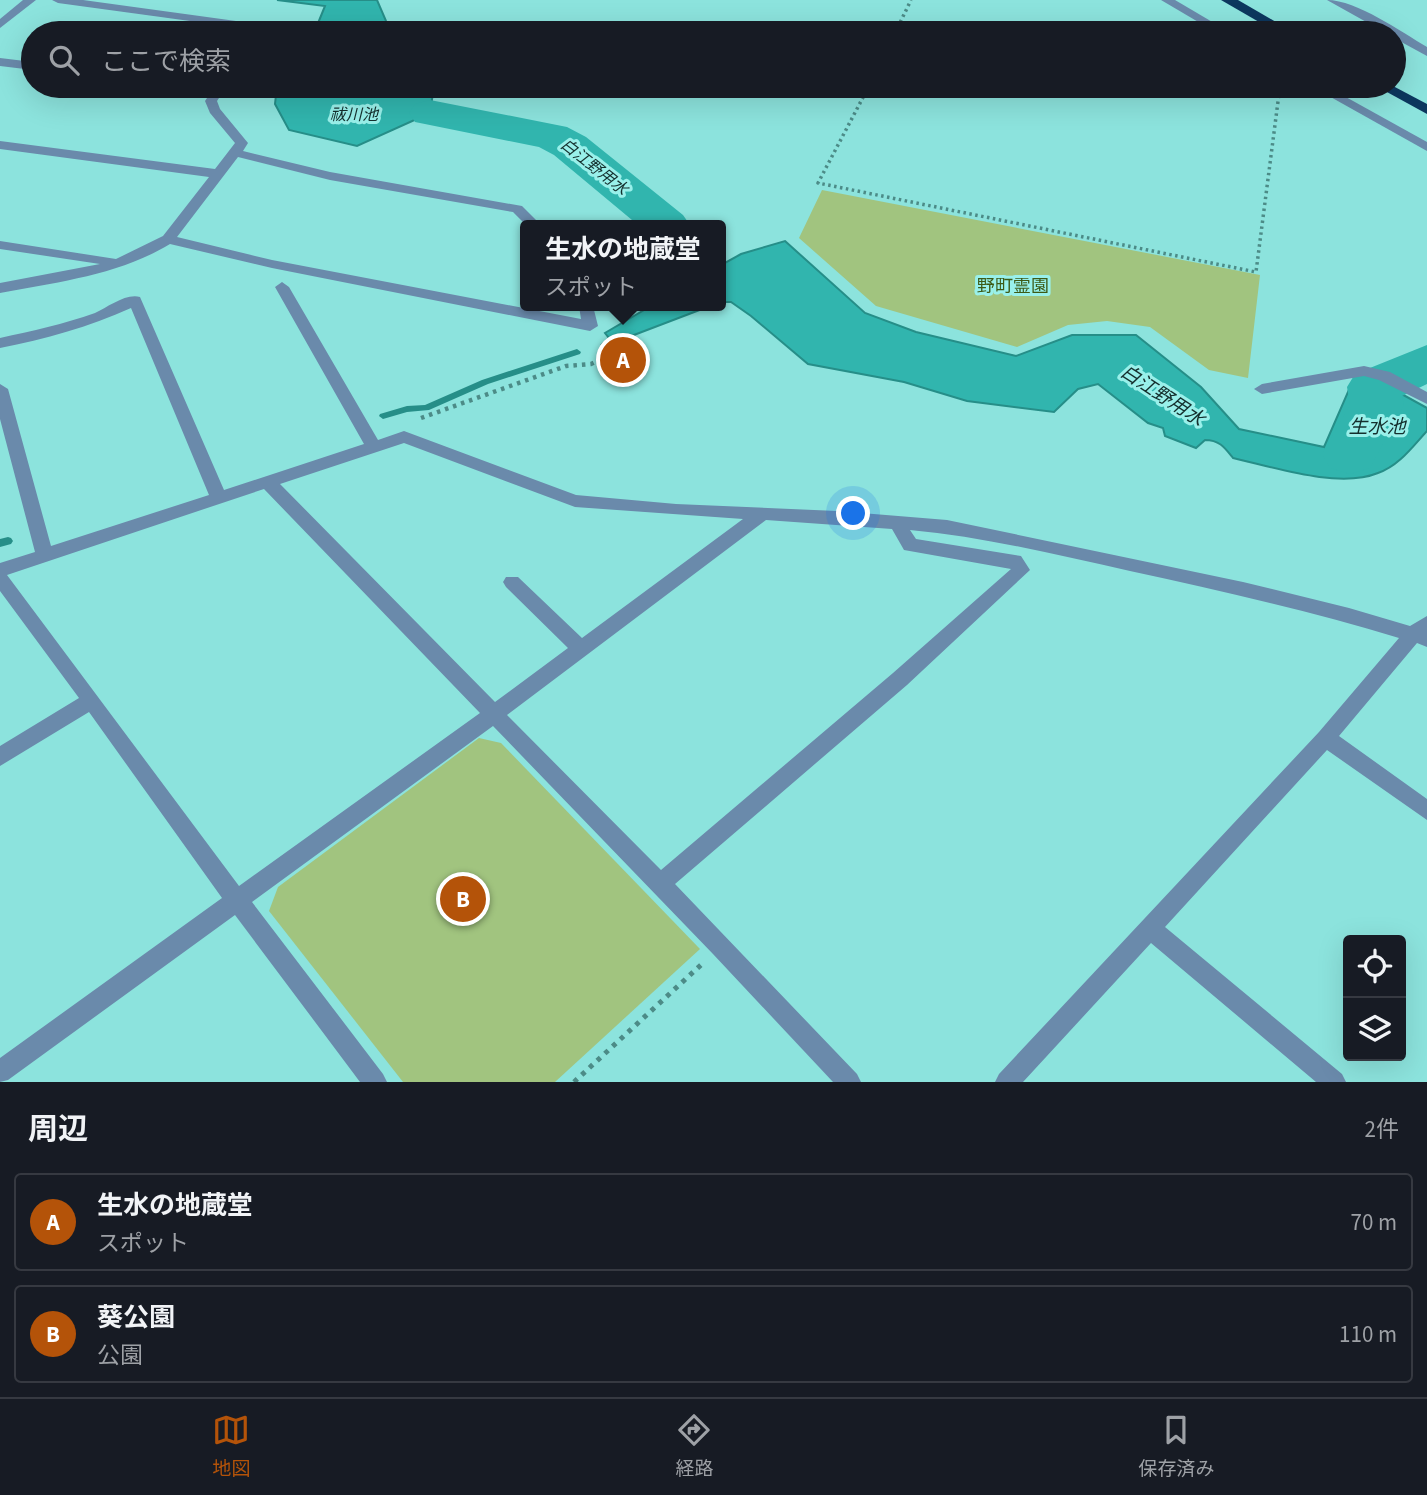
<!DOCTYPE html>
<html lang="ja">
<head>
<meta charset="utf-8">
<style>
	body { margin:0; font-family:"Source Sans 3","Noto Sans JP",sans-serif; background:#20242c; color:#f1f3f6 }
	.controls { position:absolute; right:21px; bottom:21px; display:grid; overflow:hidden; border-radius:7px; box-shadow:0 7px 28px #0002 }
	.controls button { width:63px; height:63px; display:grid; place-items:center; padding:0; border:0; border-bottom:2px solid #363941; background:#171b24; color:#f1f3f6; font:35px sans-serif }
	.you { position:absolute; left:854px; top:514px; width:24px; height:24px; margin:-18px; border:5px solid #fff; border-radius:50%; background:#1a73e8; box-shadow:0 0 0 10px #1a73e833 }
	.badge { display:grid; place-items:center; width:46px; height:46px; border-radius:50%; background:#b45309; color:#fff; font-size:23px; font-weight:700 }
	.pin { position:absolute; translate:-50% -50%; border:4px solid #fff; box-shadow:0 2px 7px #0006 }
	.popup { position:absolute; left:520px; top:220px; width:206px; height:91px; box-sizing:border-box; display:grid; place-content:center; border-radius:7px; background:#171b24; filter:drop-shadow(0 2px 5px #0005); font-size:23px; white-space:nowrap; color:#9ea1a6 }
	.popup b { font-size:26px; color:#f1f3f6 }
	.popup::after { content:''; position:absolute; left:50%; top:100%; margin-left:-14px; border:14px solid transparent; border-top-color:#171b24 }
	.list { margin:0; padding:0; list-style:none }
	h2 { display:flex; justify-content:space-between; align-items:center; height:91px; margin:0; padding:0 28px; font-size:30px }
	h2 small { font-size:23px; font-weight:400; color:#9ea1a6 }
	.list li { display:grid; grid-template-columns:46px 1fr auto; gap:21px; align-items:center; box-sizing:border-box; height:98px; margin:0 14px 14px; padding:0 14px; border:2px solid #363941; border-radius:7px }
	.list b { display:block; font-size:26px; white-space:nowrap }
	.list p { margin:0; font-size:23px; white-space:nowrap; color:#9ea1a6 }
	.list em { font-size:23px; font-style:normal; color:#9ea1a6 }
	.icon { flex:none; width:38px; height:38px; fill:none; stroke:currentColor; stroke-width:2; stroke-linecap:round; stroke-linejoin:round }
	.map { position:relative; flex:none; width:1427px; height:1082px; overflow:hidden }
	.search { position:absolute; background:#171b24; box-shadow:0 7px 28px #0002; left:21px; right:21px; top:21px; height:77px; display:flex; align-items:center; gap:18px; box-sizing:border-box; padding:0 24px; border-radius:38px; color:#9ea1a6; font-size:26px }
	.sheet { height:315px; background:#171b24 }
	nav { display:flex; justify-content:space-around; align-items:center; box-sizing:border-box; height:98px; border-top:2px solid #363941; background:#171b24; font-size:19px; color:#9ea1a6 }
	nav a { display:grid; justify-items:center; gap:4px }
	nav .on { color:#b45309 }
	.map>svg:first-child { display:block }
	.green { fill:#a1c47f }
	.water { fill:#31b5ae; stroke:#268e88; stroke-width:2 }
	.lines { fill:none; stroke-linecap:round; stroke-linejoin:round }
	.stream { fill:#268e88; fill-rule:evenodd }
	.river { fill:#31b5ae; fill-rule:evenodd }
	.path-far2 { stroke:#4c8b87; stroke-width:3.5; stroke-dasharray:2.5 3.5; stroke-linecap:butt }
	.path-far1 { stroke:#4c8b87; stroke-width:4.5; stroke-dasharray:3.5 5; stroke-linecap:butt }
	.path { stroke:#4c8b87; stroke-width:5; stroke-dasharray:4.5 6; stroke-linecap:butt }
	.minor { fill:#6a8aab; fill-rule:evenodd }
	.highway { fill:#0c375e; fill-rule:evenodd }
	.labels { text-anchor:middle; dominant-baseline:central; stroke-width:6; stroke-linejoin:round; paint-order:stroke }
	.far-water-label { font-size:16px; font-style:italic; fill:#142f2d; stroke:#99f0ea }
	.park-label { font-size:18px; fill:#3d5a16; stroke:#99f0ea }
	.water-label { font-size:19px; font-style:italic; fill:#142f2d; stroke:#99f0ea }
</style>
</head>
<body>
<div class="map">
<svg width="1427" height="1082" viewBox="0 0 1427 1082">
	<rect width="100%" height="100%" fill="#8ce3dd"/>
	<!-- green -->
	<g class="green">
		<path d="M 822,190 L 1260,275 L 1248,378 L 1209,370 L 1150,327 L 1107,321 L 1068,325 L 1017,347 L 876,306 L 799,238 Z"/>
		<path d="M 479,738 L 501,743 L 700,949 L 555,1082 L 403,1082 L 269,911 L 278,887 Z"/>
	</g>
	<!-- water -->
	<g class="water">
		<path d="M 277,0 L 377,0 L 386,21 L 395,33 L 314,33 L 325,6 Z"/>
		<path d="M 277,86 L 434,86 L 430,113 L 357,146 L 289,130 L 275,104 Z"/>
		<path d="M 785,241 L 865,313 L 916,332 L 1016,356 L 1072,335 L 1136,335 L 1201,387 L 1239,429 L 1324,447 L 1351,385 L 1360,376 L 1398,392 L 1427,408 L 1427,431 C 1413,446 1399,466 1378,473 C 1339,489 1273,467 1233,458 C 1225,448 1220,440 1205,440 L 1196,448 L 1165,436 L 1163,428 L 1148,423 L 1098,384 L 1078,389 L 1054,412 L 967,401 L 904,382 L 808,364 L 751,316 L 731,302 L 721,302 L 721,265 L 741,254 Z"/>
		<path d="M 651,306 L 710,306 L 613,343 L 605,333 Z"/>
	</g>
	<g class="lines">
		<!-- stream -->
		<g class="stream">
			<path d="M 577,349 L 581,352 L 580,354 L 488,384 L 429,410 L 407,412 L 383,419 L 379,416 L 380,414 L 407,406 L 425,405 L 482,380 Z"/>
			<path d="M 8,537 L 11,538 L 13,541 L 11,544 L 0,547 L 0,539 Z"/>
		</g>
		<!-- river -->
		<g class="river">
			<path d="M 430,100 L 567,127 L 586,137 L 683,215 L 690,225 L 638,225 L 554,155 L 539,147 L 415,122 L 409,113 L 415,104 Z"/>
			<path d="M 1427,345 L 1427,384 L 1402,396 L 1404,405 L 1370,468 L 1350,474 L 1330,468 L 1322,454 L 1350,405 L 1347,387 L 1355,374 Z"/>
		</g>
		<!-- path-far2 -->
		<g class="path-far2">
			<path d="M 895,33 L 911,0"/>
			<path d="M 869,86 L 818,183 L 1256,272 L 1280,86"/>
		</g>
		<!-- path-far1 -->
		<path class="path-far1" d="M 421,418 L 566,366 L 591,364 L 611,355 L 602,343"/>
		<!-- path -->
		<path class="path" d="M 574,1082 L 703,963"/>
		<!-- minor -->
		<g class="minor">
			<path d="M 23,0 L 36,0 L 0,28 L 0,19 Z"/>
			<path d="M 52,0 L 83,0 L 272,26 L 276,27 L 279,33 L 58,3 Z"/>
			<path d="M 1161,0 L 1175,0 L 1231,33 L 1217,33 Z"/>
			<path d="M 1327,0 C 1357,0 1401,32 1427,47 L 1427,56 L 1394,38 L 1394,33 L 1386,33 Z"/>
			<path d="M 0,58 L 33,62 L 33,70 L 0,66 Z"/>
			<path d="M 186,86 L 227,86 L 217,101 L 220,109 L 248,143 L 243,151 L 330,172 L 522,206 L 541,225 L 526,225 L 513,212 L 330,180 L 238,157 L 177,237 L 272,260 L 581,319 L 579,306 L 593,306 L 598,326 L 590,331 L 272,268 L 170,244 C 119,275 58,282 0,293 L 0,283 L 100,264 L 0,249 L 0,241 L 116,259 L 163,236 L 209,177 L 0,149 L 0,141 L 215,169 L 235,143 L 210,113 L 205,101 L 211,92 L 192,90 Z"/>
			<path d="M 1311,86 L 1326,86 L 1427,142 L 1427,151 Z"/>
			<path d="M 282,282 L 289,287 L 378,440 L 404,431 L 576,495 L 676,504 L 837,511 L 947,520 L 1243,582 L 1349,608 L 1410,626 L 1427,616 L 1427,647 L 1417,643 L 1339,736 L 1427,799 L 1427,820 L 1327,750 L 1165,927 L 1342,1074 L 1346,1082 L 1316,1082 L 1151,943 L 1023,1082 L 995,1082 L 999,1074 L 1319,732 L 1399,638 C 1311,611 1221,591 1130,571 C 1058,555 985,537 910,530 L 916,539 L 1021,556 L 1030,570 L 907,685 L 675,884 L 857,1074 L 861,1082 L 833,1082 L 713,954 L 493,726 L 252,902 L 383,1074 L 387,1082 L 360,1082 L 235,915 L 8,1080 L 0,1082 L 0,1058 L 222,898 L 89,712 L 0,766 L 0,746 L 79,698 L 0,591 L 0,563 L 35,552 L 0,419 L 0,384 L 8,389 L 51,546 L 209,495 L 131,308 C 89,327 45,339 0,348 L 0,338 C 32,331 64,324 95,313 C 108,307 126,293 140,297 L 224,490 L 364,444 L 275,287 ZM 404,443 L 575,507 L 743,519 L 582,638 L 518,577 L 506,577 L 503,582 L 506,587 L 568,648 L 495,702 L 280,484 ZM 264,489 L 480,713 L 239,886 L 7,575 ZM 766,520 L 892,529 L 904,550 L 1011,569 L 893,673 L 661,870 L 507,715 Z"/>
			<path d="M 1364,366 L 1390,372 L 1427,392 L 1427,404 L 1379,380 L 1364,376 L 1262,394 L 1254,389 L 1262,384 Z"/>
		</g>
		<!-- highway -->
		<g class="highway">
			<path d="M 1221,0 L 1238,0 L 1295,33 L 1278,33 Z"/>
			<path d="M 1376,86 L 1393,86 L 1427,104 L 1427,114 Z"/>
		</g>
	</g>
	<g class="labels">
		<!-- far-water labels -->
		<g class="far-water-label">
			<text x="354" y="115">祓川池</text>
			<text transform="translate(594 167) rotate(38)">白江野用水</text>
		</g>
		<!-- park labels -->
		<g class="park-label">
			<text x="1013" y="286">野町霊園</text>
		</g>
		<!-- water labels -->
		<g class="water-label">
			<text transform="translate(1162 396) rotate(33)">白江野用水</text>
			<text x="1377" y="427">生水池</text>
		</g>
	</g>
</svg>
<div class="controls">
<button><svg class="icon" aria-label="locate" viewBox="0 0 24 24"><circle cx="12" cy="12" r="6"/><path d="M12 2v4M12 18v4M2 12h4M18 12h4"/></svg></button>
<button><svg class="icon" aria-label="layers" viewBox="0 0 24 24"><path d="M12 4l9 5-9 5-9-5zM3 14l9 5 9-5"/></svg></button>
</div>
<div class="you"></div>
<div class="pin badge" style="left:623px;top:360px">A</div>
<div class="popup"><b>生水の地蔵堂</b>スポット</div>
<div class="pin badge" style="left:463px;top:899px">B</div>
<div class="search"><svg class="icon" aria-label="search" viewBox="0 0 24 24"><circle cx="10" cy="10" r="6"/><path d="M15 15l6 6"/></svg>ここで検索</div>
</div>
<section class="sheet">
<h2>周辺<small>2件</small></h2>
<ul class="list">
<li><span class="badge">A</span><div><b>生水の地蔵堂</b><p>スポット</p></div><em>70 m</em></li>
<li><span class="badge">B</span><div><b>葵公園</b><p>公園</p></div><em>110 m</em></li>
</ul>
</section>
<nav>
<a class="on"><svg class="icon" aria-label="map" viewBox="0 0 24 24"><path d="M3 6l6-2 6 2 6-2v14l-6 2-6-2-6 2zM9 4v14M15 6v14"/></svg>地図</a>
<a><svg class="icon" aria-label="directions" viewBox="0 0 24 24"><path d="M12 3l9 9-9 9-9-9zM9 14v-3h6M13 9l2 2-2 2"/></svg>経路</a>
<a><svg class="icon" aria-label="saved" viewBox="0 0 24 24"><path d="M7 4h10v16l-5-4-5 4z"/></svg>保存済み</a>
</nav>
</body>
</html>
